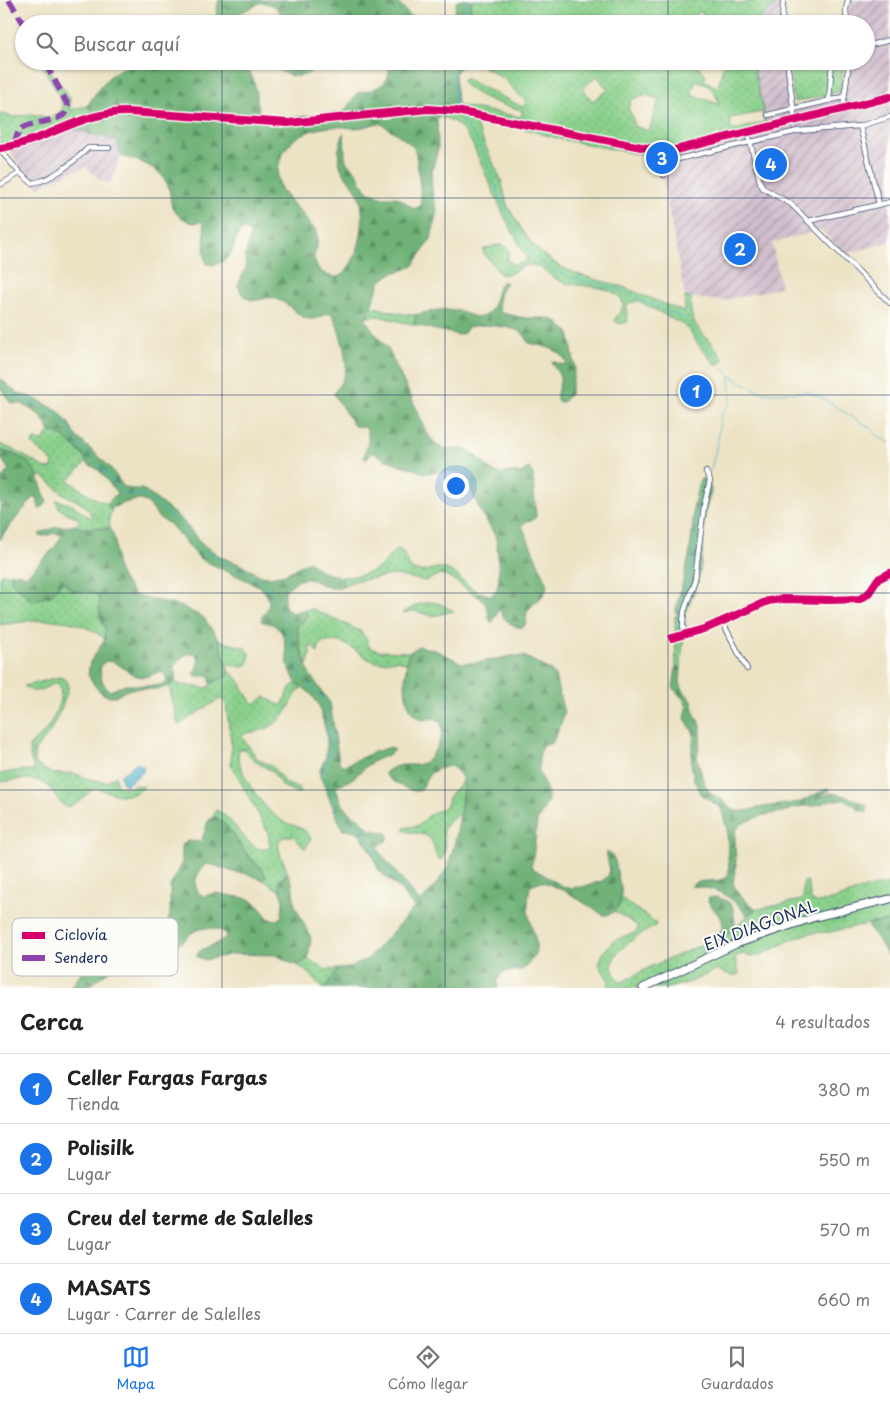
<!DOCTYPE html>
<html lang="es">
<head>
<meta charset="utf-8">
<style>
	body { margin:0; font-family:"Playpen Sans",sans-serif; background:#f2f2f2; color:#222 }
	.you { position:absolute; left:455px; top:485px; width:18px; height:18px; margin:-12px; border:4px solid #fff; border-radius:50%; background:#1a73e8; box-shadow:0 0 0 8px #1a73e833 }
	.badge { display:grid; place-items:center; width:32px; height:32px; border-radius:50%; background:#1a73e8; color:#fff; font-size:16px; font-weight:700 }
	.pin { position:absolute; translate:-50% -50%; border:2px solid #fff; box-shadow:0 1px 5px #0006 }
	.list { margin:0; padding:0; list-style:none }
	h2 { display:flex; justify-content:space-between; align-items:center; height:65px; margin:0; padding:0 20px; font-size:21px }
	h2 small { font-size:16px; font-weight:400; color:#767676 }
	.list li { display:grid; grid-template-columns:32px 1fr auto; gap:15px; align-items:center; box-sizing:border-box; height:70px; padding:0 20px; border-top:1px solid #e0e0e0 }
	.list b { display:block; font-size:19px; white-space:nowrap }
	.list p { margin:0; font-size:16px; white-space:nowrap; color:#767676 }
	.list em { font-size:16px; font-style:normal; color:#767676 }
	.icon { flex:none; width:28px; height:28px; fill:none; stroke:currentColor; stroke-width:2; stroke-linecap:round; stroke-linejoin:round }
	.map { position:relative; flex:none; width:890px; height:988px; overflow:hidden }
	.search { position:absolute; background:#fff; box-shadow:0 1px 4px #0004; left:15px; right:15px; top:15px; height:55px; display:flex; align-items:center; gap:12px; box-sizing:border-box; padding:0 18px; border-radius:28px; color:#767676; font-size:19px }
	.sheet { height:345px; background:#fff }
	nav { display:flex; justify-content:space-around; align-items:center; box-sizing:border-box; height:70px; border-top:1px solid #e0e0e0; background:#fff; font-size:14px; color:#767676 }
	nav a { display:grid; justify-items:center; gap:2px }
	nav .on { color:#1a73e8 }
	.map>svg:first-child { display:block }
	.industrial { fill:url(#industrial-furrows) }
	.green { fill:url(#green-dots); stroke:#528074; fill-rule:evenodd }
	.forest { fill:url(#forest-firs); stroke:#45706a; fill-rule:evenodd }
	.water { fill:url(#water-ripples); stroke:#347095 }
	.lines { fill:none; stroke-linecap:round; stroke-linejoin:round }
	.stream { stroke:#4db2cc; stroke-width:1 }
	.minor-casing { stroke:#3a4a6d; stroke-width:6 }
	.highway-casing { stroke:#3a4a6d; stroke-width:9 }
	.minor { stroke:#fff; stroke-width:4.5 }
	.highway { stroke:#fff; stroke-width:7 }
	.quiet { stroke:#8e44ad; stroke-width:6; stroke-dasharray:12 6; stroke-linecap:butt }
	.cycleway-casing { stroke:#fdfcf7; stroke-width:11 }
	.cycleway { stroke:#d6006c; stroke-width:8 }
	.grid { fill:none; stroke:#1b2f5e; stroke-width:1; stroke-opacity:0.55 }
	.labels { text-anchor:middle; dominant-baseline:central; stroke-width:4; stroke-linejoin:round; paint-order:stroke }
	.street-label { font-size:16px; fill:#1b2f5e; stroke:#fdfcf7 }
	.key { fill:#fdfcf7; stroke:#b9bec9; stroke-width:1 }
	.key-label { font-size:14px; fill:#1b2f5e }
</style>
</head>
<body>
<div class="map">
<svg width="890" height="988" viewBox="0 0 890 988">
	<defs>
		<pattern id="industrial-furrows" width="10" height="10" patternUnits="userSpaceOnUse" patternTransform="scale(1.25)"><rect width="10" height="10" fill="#d0bdcc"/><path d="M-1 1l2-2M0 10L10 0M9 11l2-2" fill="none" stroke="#a89aa9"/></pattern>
		<pattern id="green-dots" width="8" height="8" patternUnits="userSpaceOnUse" patternTransform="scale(1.25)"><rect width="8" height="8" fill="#8ad08b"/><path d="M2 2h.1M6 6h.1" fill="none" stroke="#76b37a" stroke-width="1.8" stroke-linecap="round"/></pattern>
		<pattern id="forest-firs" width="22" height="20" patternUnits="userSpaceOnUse" patternTransform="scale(1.25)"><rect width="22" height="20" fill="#6fb277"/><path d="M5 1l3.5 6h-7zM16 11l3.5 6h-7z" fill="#5a9165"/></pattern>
		<pattern id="water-ripples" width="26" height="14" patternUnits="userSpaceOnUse" patternTransform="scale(1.25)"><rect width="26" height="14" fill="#4db2cc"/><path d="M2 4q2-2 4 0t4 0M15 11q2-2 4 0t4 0" fill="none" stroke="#3f91a9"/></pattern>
	</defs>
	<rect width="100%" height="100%" fill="#fdfcf7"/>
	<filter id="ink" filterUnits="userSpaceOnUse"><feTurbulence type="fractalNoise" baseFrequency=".02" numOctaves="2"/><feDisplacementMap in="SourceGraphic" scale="10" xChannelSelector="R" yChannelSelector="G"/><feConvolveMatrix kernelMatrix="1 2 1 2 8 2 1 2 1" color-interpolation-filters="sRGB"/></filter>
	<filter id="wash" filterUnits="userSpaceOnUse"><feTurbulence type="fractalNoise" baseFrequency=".0096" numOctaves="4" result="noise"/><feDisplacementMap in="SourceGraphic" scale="20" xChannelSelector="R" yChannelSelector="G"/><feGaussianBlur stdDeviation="1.12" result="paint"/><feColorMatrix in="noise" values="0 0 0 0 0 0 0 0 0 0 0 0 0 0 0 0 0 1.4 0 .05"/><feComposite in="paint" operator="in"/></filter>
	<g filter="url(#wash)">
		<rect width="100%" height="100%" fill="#ece3c4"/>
		<!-- industrial -->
		<g class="industrial">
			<path d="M 781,0 L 779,24 L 754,24 Z"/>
			<path d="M 849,0 L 890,0 L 890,242 L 845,254 L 821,230 L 772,243 L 781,287 L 722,301 L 685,297 L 659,158 L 768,130 L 752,61 L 784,61 L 791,106 L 843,93 L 847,61 L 866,61 L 866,24 L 847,24 Z"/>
			<path d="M 73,129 L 117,141 L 121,156 L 111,183 L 101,181 L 86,167 L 70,172 L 38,187 L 22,170 L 10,150 Z"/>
		</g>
		<!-- green -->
		<g class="green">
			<path d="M 471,0 L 728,0 L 740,4 L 760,0 L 781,0 L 754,24 L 709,24 L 704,14 L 699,11 L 692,24 L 470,24 Z"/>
			<path d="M 40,61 L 47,61 L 52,73 L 70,97 L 70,110 L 87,106 L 92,111 L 87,123 L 10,150 L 0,152 L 0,113 L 13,117 L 32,114 L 51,118 L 56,115 L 63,109 L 59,96 Z"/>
			<path d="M 474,61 L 698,61 L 697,65 L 706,75 L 704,80 L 718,88 L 724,61 L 752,61 L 768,130 L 659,158 L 560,139 L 506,124 L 478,119 L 474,121 L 501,180 L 508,207 L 528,239 L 542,254 L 561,267 L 580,275 L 623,287 L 684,312 L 685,297 L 691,298 C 687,332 713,336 724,361 L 716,365 L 699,346 L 690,332 L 682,324 L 638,301 L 628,303 L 626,308 L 628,322 L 619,324 L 614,320 L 622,309 L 623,302 C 613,283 580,288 562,282 C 552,279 544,267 532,265 C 521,264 510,278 500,274 L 483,252 L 484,249 C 493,247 504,240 509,251 L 507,260 L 514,265 L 527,261 L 526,257 L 506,220 L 472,143 C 463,129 455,118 438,117 L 442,105 L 457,105 L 520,117 L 522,116 L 522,110 C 504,106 474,96 462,82 L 464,78 L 523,107 L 526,102 L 504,79 ZM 597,76 L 608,90 L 592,101 L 583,88 ZM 696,80 C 711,87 714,88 719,104 L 691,95 ZM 645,95 L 659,99 L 649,131 L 634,126 L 633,117 L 628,108 L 632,99 ZM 762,112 L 764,122 L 735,130 L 731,129 L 730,118 Z"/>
			<path d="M 789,61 L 844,61 L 840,92 L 794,102 Z"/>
			<path d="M 370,306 L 402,314 L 415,315 L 415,325 L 378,316 L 368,317 Z"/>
			<path d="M 50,431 C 63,434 76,448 85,458 L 86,462 L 68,481 C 82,487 94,502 108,503 L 110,509 L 112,509 L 109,519 L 110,528 L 84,528 L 72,526 L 77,524 L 80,520 C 71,512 58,514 56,500 L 58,500 L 74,506 L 90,518 L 92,516 C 86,502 72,500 61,492 C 55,487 49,481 42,476 L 38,476 C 32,461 15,454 0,450 L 0,444 L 16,451 L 47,469 L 52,468 L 53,462 L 32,444 L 34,440 L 43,441 Z"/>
			<path d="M 398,549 L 402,551 C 406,557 407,567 414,570 C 421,574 430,569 437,568 C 452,567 460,579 470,587 C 473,589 477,590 480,593 L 477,594 L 479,597 C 463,590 457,578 440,574 L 426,581 L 395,575 L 354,581 L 342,586 L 343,581 L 341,577 C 352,578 376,573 383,564 C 388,558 391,553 398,549 Z"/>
			<path d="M 2,574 L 11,574 L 11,582 L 51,596 L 63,580 L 70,589 L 88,591 L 100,596 L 100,616 L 105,628 L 105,639 C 72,613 39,620 0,625 L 0,576 Z"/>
			<path d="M 431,602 L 440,604 L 454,611 L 433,616 L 414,611 L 403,613 L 416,605 Z"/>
			<path d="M 313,609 L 360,631 L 366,638 L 370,648 L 379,651 L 410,652 L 406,664 C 398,656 387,664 376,662 C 358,657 349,638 327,642 C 320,643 318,646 318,653 L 310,645 L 310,657 L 307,665 L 300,646 L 297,626 L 308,614 L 303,610 Z"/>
			<path d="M 679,612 L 684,615 C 686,633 681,650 681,669 L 678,666 L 676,667 L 675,616 Z"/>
			<path d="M 218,638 C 226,645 236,644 246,648 L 250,655 L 248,664 L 242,667 L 226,664 Z"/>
			<path d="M 228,671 C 243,678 242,693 254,704 L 265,697 L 279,705 L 282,705 L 290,688 L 296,683 L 302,688 C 296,692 294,698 291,704 C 279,725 268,731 246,733 L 242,737 L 258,759 L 273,767 L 286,784 L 298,787 L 302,792 L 297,793 L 282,786 L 272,771 L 256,762 L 244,749 L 239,749 C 234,769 262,806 278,818 C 289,827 303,824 311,838 L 306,848 L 304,848 L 293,836 C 266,834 285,862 288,874 L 285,874 L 280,884 L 280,891 L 263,880 L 266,877 C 260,867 256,865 249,856 C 237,843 230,828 216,817 L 213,817 L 216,810 C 236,818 249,857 270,848 L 268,833 L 231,764 L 231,742 L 226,704 L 222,699 L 218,700 L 178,725 L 169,686 L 175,682 L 181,685 L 207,688 L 211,685 L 211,683 C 217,682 221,677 228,676 Z"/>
			<path d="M 59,677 L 64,678 L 67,681 L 68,689 L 62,707 L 50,732 L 35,750 L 34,760 L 38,766 L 53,774 L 73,773 L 89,779 L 106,782 L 116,776 L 116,783 L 120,787 L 129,788 L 134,785 L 144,787 C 128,802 114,793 96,788 C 84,793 79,806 66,807 C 59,803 58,798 53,792 C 41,774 18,780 0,782 L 0,774 L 21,770 L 30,771 L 34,770 L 30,756 L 29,747 C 33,740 41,737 46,730 C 53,720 66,695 58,683 C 44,685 39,698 24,686 Z"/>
			<path d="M 463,781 L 460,814 L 451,819 L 443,829 C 443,840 449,850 441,860 L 439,859 C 434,853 435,846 431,840 C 425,831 412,835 404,830 L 404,828 L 419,825 L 428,816 L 443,808 L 447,805 L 450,794 Z"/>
			<path d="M 805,881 L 808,882 L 811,900 L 816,903 L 835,899 L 865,888 L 890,884 L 890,921 L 868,924 L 830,932 L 810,933 L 793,939 L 759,956 L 750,957 L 743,954 L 735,957 L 739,974 C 732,978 724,972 716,970 L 690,982 L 669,988 L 607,988 L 609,981 L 599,965 C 603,945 617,937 635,933 L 638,928 L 635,924 L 614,911 L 620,904 L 621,898 L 656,923 L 655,926 C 643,933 613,949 612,965 C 612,971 617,977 620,983 L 652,966 L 729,933 L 754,910 L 801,900 L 803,899 L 803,884 Z"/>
			<path d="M 308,959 L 326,970 L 338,969 L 325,988 L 322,988 L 310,974 L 296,964 Z"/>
		</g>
		<!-- forest -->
		<g class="forest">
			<path d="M 219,0 L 394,0 L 420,24 L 289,24 L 275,6 L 262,2 L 240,13 L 220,20 L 216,15 Z"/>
			<path d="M 457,0 L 471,0 L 470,24 L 452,24 Z"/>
			<path d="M 151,61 L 166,61 L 175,65 L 197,61 L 241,61 C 260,82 254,92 260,117 L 288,118 L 344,112 L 357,93 C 371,91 391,86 389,68 L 383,61 L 439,61 L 442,64 L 446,61 L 465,61 L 455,74 L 457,105 L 442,105 L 437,119 L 438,148 L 431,176 L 433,197 L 437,210 L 431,239 L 413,266 L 407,269 L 390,274 L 380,282 L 366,320 L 373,331 L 387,347 L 419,414 L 426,432 L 437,446 L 448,449 L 466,449 L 476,455 L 492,471 L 501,474 L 511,472 L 520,473 L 529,468 L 533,474 L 536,517 L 533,520 L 526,521 L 522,526 L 546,581 C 550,595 536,600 529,609 C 525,614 527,620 525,625 C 521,632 509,623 505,619 C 502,616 502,612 499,609 L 492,623 C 487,618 490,614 487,608 C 485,602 480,598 477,594 L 479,592 L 491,596 L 497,589 L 499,578 L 497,544 L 495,535 L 480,510 L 465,477 L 459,473 L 453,471 L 425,473 L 384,459 L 373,452 L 367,459 L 364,458 C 366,447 372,437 365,427 L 354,426 L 335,396 L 334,393 C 338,387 342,382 344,376 C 350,362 339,329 333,315 L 327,313 C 300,330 299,307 276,299 C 264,294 256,307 243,295 C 240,291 239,289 238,285 L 246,268 L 245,257 L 250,237 L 250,234 L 245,229 C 230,234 241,254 219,263 C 215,265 212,265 207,264 C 200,250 209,229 201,221 C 195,224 191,223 186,220 C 162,208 177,195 163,177 C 152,164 136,160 121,156 L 117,141 L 73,129 L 87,123 L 92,111 L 87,106 C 96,93 107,74 123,68 C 133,65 143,66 151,61 ZM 379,123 C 386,126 410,142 414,148 C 417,153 422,200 420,206 L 415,209 L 397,197 L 380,197 L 368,191 L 361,182 L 357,172 L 347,163 L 345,157 L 344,133 C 337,149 335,164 348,179 C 352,184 356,188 359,195 C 367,219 361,261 339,277 C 328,278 316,271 314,259 C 313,254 317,251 317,247 C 318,242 317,235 316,230 C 309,224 305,217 299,210 C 292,202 283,195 280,186 C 273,166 285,142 303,134 C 315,128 332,126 345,127 C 349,127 352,129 356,128 C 364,128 371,124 379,123 Z"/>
			<path d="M 272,61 L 320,61 C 317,65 315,69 312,71 C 299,81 278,75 272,61 Z"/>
			<path d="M 504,281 L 506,283 C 499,290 495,305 501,313 L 526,318 L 547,318 L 558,322 L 563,328 L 569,332 L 575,368 L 570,394 L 563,402 L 559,402 L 557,399 C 556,391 561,385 560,377 C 558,371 553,367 552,361 L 564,365 L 567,363 C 560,348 543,346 529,343 C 527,339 524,333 519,331 C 507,326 480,323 468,327 L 464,333 L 458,335 L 415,325 L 415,315 C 427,312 441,308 454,310 C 465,311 477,322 487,314 C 499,305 492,288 504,281 Z"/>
			<path d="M 0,378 L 16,392 L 33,398 L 57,410 L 68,422 L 76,436 L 110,467 L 123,486 L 130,489 L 142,489 L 156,499 L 181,519 L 202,544 L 223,558 L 239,564 L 261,576 L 270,577 L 286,574 L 308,561 C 314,563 316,568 321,571 C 329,576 337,572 343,581 L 342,586 C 328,594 317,577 303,579 C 297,580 291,586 286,589 C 283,599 282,607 292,613 L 303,610 L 308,614 L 307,617 L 297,626 L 301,650 L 309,673 L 330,703 L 339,762 L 342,765 L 346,765 L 374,752 L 391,747 L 394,750 C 388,757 381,757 374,761 C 359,770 357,780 338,785 L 336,788 L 340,800 L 349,813 L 360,819 L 370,830 L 387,833 L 389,836 L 387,840 L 378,847 L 381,854 L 420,902 C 430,893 440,880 447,868 C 453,857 466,792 463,781 C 461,774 456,769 450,766 C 440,768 432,770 426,779 C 424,782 424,787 421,790 C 414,795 390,781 385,775 L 386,772 C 402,759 414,770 426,761 C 434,755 449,730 439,721 C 430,713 423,728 412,712 C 402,697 405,672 408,655 L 410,652 L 419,646 L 435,650 L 462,663 L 475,663 L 512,656 L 524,656 L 550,670 L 555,676 L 564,713 L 560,727 L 552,743 L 542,746 L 539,757 L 539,772 L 548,793 L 548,801 L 537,821 L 533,859 L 531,867 L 565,888 L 582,887 L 602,881 L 608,876 L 610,870 L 606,853 L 609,852 C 617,860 616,867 618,878 C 619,882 621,885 621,889 C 623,901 616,916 603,915 L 564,890 C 550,888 543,875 530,887 C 529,894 527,904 528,911 C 532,936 547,949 522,970 L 502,972 L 497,982 L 498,988 L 325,988 L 338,969 L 349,968 L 369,958 L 414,908 L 399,888 L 379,871 L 371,852 L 361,835 L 356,831 L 343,830 L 341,826 L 320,776 L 320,769 L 326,757 L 327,736 L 319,705 L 311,694 L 295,681 L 288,664 L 284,638 L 281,631 L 274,625 L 261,621 L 262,617 L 268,608 L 269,602 L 267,595 L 262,589 L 259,586 L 200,559 L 170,524 L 159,518 L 148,503 L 141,500 L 137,500 L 124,503 L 110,509 L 108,503 L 117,493 L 99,470 L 88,464 L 84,456 L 63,437 L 56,433 L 50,431 L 40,415 L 22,404 L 11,403 L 0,388 Z"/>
			<path d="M 1,450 L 19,457 L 28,462 L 36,471 L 47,502 L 43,507 L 39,509 L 37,497 L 34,497 L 4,533 L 0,540 L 0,480 L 9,470 L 0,456 Z"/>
			<path d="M 702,478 C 706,481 711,485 711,490 C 711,496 705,508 705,516 C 703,539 703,564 696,586 C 694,596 688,605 684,615 L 679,612 L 676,613 L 676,609 L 689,556 L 693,525 L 693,509 L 699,482 Z"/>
			<path d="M 72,526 L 84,528 L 110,528 L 115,540 L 116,563 L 121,577 L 135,595 L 183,607 L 204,618 L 218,638 L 228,669 L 228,676 C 221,677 217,682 211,683 L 209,676 L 197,676 L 194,674 L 199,662 L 196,654 L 190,653 L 181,658 L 174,666 L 176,680 C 164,694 147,687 131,689 C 122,691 115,700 105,695 C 97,691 91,681 88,674 L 90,662 L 105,639 L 105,628 L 100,616 L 99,596 L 88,591 L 75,591 L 70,589 L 63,580 L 51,596 L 32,601 L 11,582 L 11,574 L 17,573 L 26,576 L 55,547 L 62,535 L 55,533 L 41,537 L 39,534 L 56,527 ZM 106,661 C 121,661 129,677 143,677 C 150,677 155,672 162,672 L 165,674 L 167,681 C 157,690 138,684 126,685 C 120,686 115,689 110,691 C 102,685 99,674 101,665 Z"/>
			<path d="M 678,666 L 681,669 L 680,683 L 683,690 L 692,701 L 695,715 L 701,725 L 701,737 L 697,757 L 703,781 L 710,793 L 721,799 L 731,808 L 736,811 L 745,811 L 761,807 L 801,802 L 828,788 L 830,789 L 830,790 L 816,799 L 831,793 L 849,797 L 867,805 L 867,812 L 859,810 L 853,804 L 845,800 L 832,800 L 814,806 L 802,806 L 782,812 L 760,816 L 742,824 L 736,830 L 735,838 L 736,867 L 733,883 L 737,891 L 748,903 L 757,909 L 747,915 C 731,895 717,888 691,886 C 702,876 719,886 729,875 L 727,829 L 721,808 L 702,795 L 694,780 L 691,762 L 694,734 L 685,718 L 687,709 L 685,701 L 673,688 L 676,667 Z"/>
			<path d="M 213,817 C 227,819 240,846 249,857 C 255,864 265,868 266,877 L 263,880 L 246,873 L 237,873 L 213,865 L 206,864 C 196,873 190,888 203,896 L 215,893 L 250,899 L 257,904 L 269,919 L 278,920 L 282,916 L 283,900 L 278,880 L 288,874 L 292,882 L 295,906 L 311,938 L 308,959 L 300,964 L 293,964 L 276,955 L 233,954 L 205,960 L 196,956 C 202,944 221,948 227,934 C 218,927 202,926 193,932 C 187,936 184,943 177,944 C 170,945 164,941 157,943 L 155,940 L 162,934 L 170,916 L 170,886 L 182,864 L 182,845 L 187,841 L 200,842 L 202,840 L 208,821 Z"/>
			<path d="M 715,897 C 740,903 731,911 736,928 L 726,935 L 715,938 C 732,920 717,917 708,901 L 709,898 Z"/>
			<path d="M 890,921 L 890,961 L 881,944 L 870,930 L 868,924 Z"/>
			<path d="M 119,946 L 124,947 L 125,952 C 117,970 100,974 88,988 L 71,988 L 85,966 L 103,957 Z"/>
		</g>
		<!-- water -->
		<path class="water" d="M 136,763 L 143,766 L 143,772 L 126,785 L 124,785 L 120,776 Z"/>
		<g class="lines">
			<!-- stream -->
			<g class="stream">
				<path d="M 462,24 L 466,0"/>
				<path d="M 454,61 L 452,77 L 456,107"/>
				<path d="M 459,116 C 464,125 474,134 479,144 C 497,182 505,225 534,257 C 554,278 589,280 615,289 C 638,297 659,309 682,317 L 688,322 L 701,343 L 719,363"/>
				<path d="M 723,367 L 730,376 L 761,392 L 773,393 L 807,392 L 822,398 L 870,428 L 877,436 L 890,443"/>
				<path d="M 0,384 L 11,394 L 42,407 L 61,419 L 78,445 L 101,466 L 122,493 L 130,496 L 142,494 L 146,496 L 182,526 L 197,548 L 260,581 L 266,586 L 271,593 L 274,605 L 285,618 L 292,651 L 301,676 L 306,682 L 321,697 L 325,704 L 331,748 L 324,773 L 337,809 L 345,819 L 363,829 L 383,867 L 398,883 L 408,891"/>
				<path d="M 711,470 L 718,440 L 720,418 L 731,400 L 730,377"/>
				<path d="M 679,632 L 680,608 L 693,560 L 697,513 L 707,480"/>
			</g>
		</g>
	</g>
	<g filter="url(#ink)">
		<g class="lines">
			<!-- minor casing -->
			<g class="minor-casing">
				<g id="minor">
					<path d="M 782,24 L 783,0"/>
					<path d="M 847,24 L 846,9 L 848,0"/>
					<path d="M 866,46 L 890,40"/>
					<path d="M 787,61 L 795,121"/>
					<path d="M 829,101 L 832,61"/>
					<path d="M 843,108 L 849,61"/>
					<path d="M 768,115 L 844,97"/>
					<path d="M 860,126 L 879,204"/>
					<path d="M 748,133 L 760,182 L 763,188 L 791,204 L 890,303"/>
					<path d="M 0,148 C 46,142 81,111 129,112 L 288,123 L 428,109 L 456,111 L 662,151 L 675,150 L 890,97"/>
					<path d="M 0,150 L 20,173 L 32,183 C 51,181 75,161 88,148 L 109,148"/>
					<path d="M 664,175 L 663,168 L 669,161 L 674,160 L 798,131 L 860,126 L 890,117"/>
					<path d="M 0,185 L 20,173"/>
					<path d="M 808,221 L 890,202"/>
					<path d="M 722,621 L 747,669"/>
					<path d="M 684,634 L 683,625 L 684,612 L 695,579 L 704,506 L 710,480 L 706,472"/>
					<path d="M 672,638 L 707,628 L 768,601 L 783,599 L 830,600 L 860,599 L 868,594 L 878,579 L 890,573"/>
				</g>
			</g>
			<!-- highway casing -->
			<g class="highway-casing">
				<path id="highway" d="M 643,988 L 736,944 L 815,917 L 890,899"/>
			</g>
			<!-- minor -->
			<use href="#minor" class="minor"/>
			<!-- highway -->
			<use href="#highway" class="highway"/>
			<!-- quiet -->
			<g class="quiet">
				<path d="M 9,0 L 24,24"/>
				<path d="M 18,144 L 16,138 L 20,129 C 31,123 59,121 66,113 C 66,112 68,106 68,105 L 44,61"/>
			</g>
			<!-- cycleway casing -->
			<g class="cycleway-casing">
				<g id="cycleway">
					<path d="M 0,148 C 46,142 81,111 129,112 L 288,123 L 428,109 L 456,111 L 662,151 L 675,150 L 890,97"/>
					<path d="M 672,638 L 707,628 L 768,601 L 783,599 L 830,600 L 860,599 L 868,594 L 878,579 L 890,573"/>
				</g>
			</g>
			<!-- cycleway -->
			<use href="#cycleway" class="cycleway"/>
		</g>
	</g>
	<!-- grid -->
	<path class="grid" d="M 222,0 L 222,24M 445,0 L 445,24M 668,0 L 668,24M 222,61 L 222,988M 445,61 L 445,988M 668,61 L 668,988M 0,198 L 890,198M 0,395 L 890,395M 0,593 L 890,593M 0,790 L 890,790"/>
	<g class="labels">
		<!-- street labels -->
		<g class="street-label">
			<text transform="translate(760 924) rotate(-20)">EIX DIAGONAL</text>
		</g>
	</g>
	<!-- legend -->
	<rect x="12" y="918" width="166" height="58" rx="8" class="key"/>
	<rect x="22" y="932" width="23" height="7" fill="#d6006c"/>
	<rect x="22" y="955" width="23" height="6" fill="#8e44ad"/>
	<g class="key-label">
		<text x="54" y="940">Ciclovía</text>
		<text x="54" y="963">Sendero</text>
	</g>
</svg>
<div class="you"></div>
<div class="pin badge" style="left:696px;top:391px">1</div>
<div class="pin badge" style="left:740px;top:249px">2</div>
<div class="pin badge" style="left:662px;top:158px">3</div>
<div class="pin badge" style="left:771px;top:164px">4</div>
<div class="search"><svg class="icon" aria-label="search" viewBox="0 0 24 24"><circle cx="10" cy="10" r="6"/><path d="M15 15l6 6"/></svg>Buscar aquí</div>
</div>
<section class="sheet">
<h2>Cerca<small>4 resultados</small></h2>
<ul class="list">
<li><span class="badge">1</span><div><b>Celler Fargas Fargas</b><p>Tienda</p></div><em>380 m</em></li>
<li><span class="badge">2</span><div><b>Polisilk</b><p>Lugar</p></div><em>550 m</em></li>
<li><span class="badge">3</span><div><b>Creu del terme de Salelles</b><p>Lugar</p></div><em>570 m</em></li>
<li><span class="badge">4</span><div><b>MASATS</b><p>Lugar · Carrer de Salelles</p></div><em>660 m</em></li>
</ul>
</section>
<nav>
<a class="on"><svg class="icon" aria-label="map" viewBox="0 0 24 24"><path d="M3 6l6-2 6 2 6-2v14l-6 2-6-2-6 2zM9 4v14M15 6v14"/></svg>Mapa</a>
<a><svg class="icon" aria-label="directions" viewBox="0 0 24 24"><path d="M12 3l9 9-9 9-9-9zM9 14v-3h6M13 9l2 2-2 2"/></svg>Cómo llegar</a>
<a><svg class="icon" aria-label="saved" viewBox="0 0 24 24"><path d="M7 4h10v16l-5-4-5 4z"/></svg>Guardados</a>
</nav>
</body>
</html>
